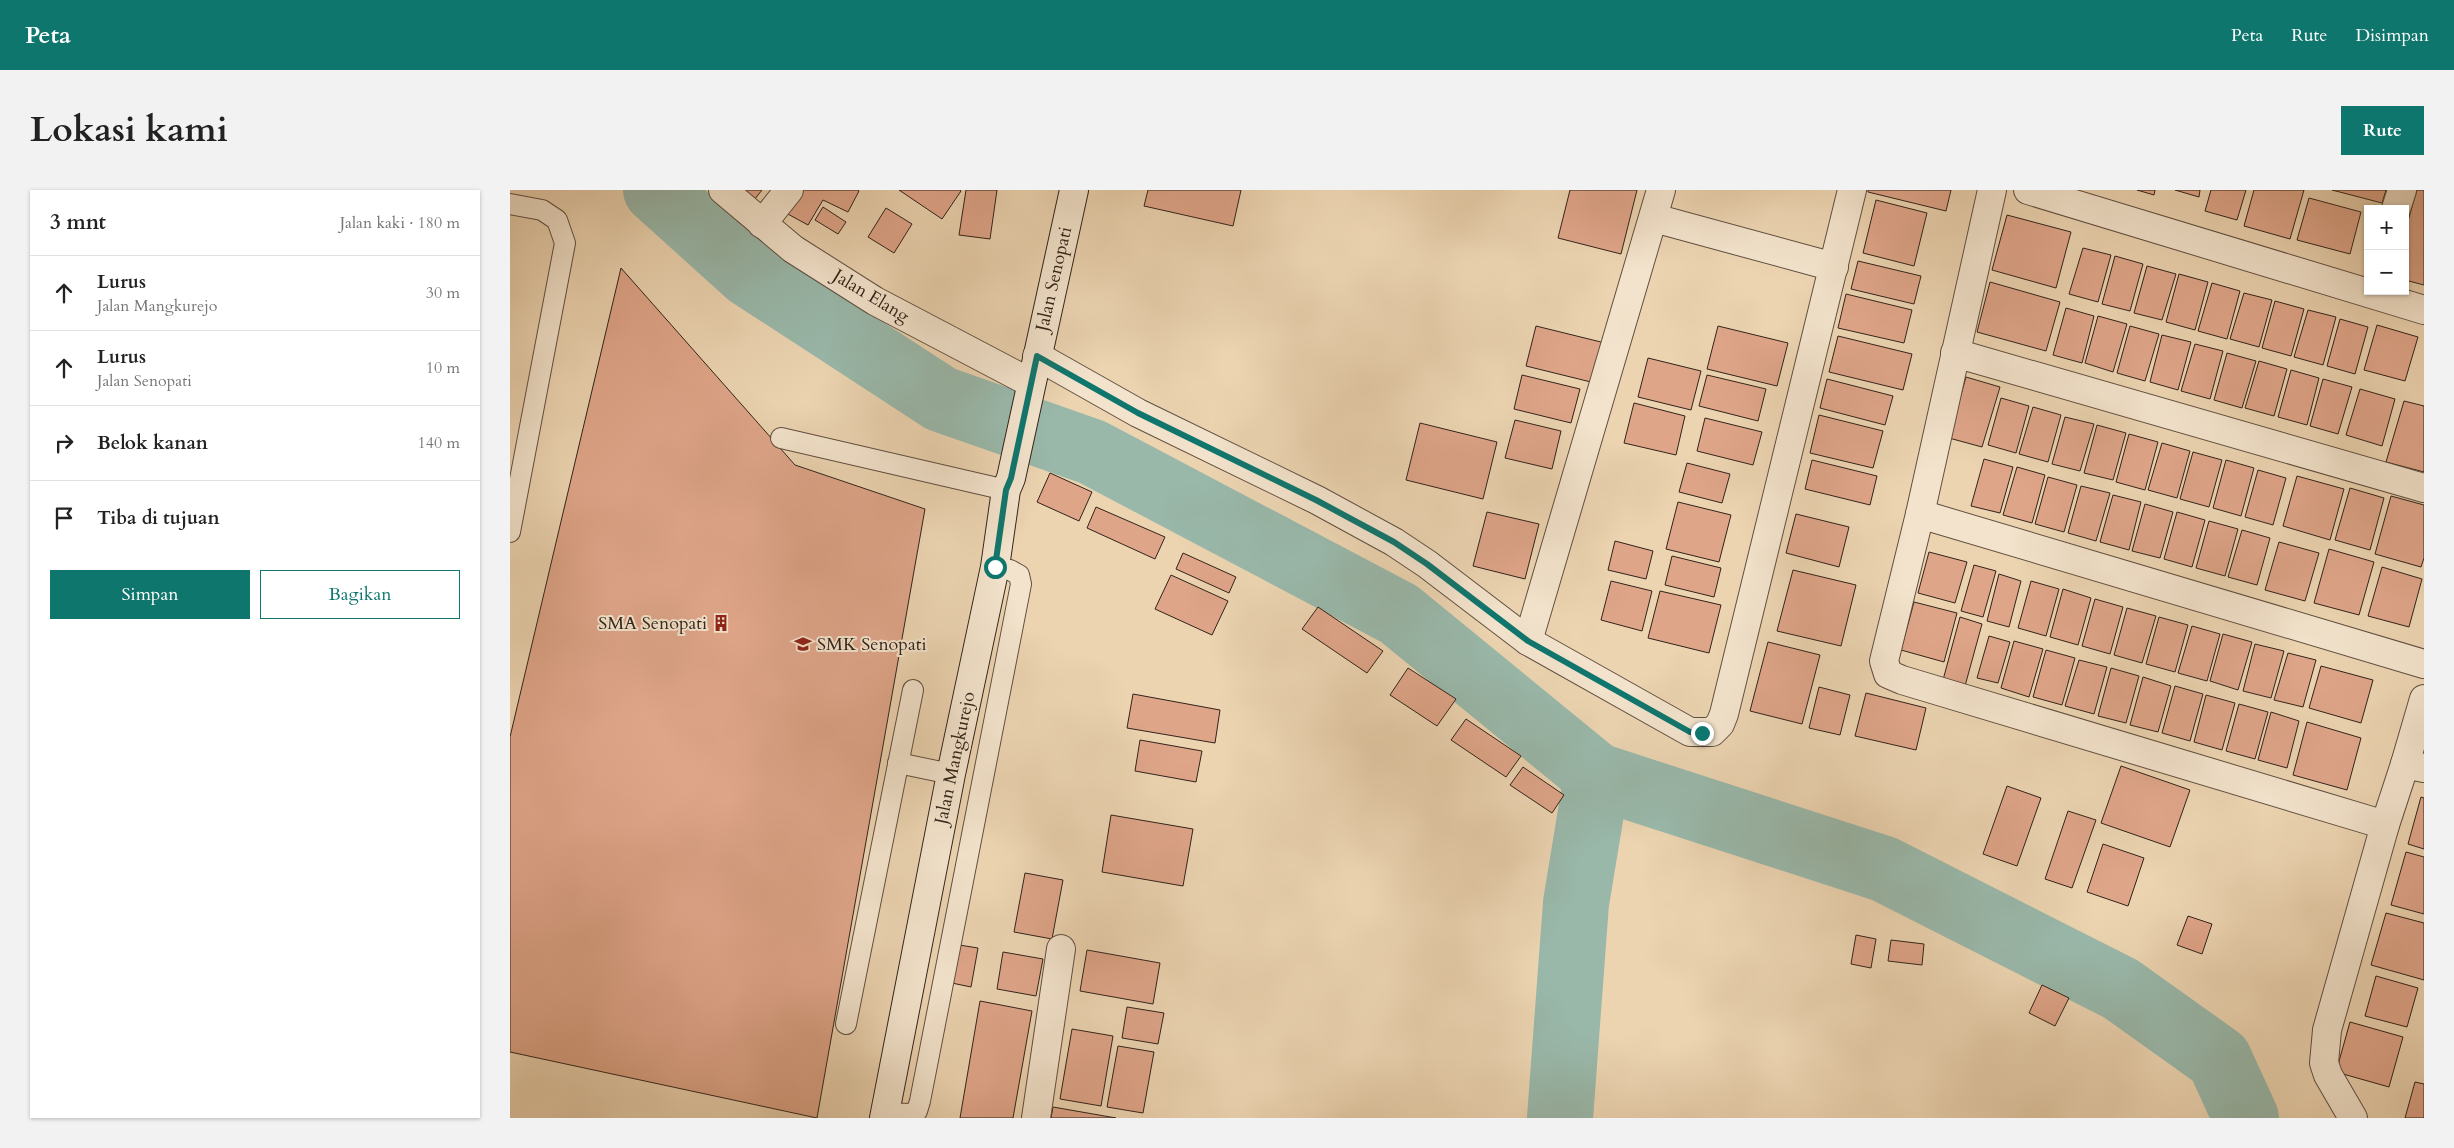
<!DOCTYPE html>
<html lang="id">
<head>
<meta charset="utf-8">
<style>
	body { margin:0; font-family:Cardo,serif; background:#f2f2f2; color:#222 }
	.controls { position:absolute; right:15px; top:15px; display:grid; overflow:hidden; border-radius:0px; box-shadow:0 1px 4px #0004 }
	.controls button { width:45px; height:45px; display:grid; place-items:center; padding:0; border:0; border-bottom:1px solid #e0e0e0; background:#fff; color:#222; font:25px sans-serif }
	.stop { position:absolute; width:15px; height:15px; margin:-11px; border:4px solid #0f766e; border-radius:50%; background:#fff }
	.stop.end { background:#0f766e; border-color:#fff; box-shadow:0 1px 5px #0008 }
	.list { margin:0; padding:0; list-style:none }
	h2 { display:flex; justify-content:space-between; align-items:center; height:65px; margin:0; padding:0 20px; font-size:21px }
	h2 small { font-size:16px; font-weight:400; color:#767676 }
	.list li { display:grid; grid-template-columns:32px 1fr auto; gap:15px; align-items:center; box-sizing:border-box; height:75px; padding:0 20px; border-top:1px solid #e0e0e0 }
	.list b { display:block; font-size:19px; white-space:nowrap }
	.list p { margin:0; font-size:16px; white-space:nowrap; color:#767676 }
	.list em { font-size:16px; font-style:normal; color:#767676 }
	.actions { display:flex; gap:10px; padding:15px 20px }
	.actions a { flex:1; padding:11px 0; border:1px solid #0f766e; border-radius:0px; text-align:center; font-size:18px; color:#0f766e }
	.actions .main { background:#0f766e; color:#fff }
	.icon { flex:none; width:28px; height:28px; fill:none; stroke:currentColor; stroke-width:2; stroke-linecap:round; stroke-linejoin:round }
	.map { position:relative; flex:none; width:1914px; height:928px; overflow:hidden; border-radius:0px }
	header { display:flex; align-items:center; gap:30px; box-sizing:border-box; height:70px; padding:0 25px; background:#0f766e; color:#fff }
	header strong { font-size:24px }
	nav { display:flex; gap:28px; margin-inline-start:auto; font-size:18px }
	.intro { display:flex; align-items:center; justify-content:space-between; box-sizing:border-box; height:120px; padding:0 30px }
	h1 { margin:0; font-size:35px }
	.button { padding:12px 22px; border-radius:0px; background:#0f766e; color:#fff; font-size:18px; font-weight:700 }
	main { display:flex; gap:30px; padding:0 30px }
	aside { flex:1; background:#fff; border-radius:0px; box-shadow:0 1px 4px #0004 }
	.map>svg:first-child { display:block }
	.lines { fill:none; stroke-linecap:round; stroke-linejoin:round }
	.river { stroke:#99b8aa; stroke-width:66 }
	.building { fill:#dfa589; stroke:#31231a }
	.lane-casing { stroke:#604f40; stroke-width:22 }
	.street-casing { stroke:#604f40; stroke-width:30 }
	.secondary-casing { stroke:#31231a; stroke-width:30 }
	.lane { stroke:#f3e3cc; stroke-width:20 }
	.street { stroke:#f3e3cc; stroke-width:28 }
	.secondary { stroke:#f3e3cc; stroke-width:28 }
	.route { stroke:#0f766e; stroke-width:6 }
	.labels { text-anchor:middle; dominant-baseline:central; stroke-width:4; stroke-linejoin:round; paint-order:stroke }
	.street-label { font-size:18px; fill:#31231a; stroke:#f3e3cc }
	.poi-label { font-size:18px; fill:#31231a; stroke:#f3e3cc; text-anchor:end }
</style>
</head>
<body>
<header>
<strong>Peta</strong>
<nav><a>Peta</a><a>Rute</a><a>Disimpan</a></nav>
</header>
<div class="intro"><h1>Lokasi kami</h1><a class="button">Rute</a></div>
<main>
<aside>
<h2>3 mnt<small>Jalan kaki · 180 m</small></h2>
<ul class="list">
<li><svg class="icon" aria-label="ahead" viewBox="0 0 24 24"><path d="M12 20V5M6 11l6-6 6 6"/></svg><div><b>Lurus</b><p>Jalan Mangkurejo</p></div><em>30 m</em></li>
<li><svg class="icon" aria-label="ahead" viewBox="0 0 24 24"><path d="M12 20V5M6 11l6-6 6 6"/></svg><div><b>Lurus</b><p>Jalan Senopati</p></div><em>10 m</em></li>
<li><svg class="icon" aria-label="right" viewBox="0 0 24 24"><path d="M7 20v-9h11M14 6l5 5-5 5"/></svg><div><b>Belok kanan</b></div><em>140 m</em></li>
<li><svg class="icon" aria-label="arrive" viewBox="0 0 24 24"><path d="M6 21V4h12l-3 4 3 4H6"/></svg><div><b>Tiba di tujuan</b></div></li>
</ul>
<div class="actions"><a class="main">Simpan</a><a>Bagikan</a></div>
</aside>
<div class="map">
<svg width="1914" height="928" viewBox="0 0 1914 928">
	<rect width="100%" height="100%" fill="#ecd4b1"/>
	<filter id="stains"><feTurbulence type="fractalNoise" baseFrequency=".004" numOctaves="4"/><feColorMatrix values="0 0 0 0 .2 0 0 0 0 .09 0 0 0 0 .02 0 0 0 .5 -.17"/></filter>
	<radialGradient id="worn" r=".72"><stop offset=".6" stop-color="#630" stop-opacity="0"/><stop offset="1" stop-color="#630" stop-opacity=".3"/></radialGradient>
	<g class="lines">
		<!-- river -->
		<g class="river">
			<path d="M 146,0 L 239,84 L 431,209 L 582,262 L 889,424 L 1087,586 L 1374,679 L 1611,799 L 1709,869 L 1736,928"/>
			<path d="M 1050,928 L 1066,713 L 1087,586"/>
		</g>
	</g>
	<!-- building -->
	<g class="building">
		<path d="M 221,0 L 252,0 L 240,15 Z"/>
		<path d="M 290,0 L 348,0 L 349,1 L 338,22 L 313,10 L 298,35 L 276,23 Z"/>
		<path d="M 389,0 L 450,0 L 451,1 L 432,29 Z"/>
		<path d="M 456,0 L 487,0 L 480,49 L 449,45 Z"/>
		<path d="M 638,0 L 731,0 L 723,36 L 634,16 Z"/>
		<path d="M 1060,0 L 1127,0 L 1111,64 L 1048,48 Z"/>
		<path d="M 1358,0 L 1441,0 L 1436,21 L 1358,2 Z"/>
		<path d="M 1627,0 L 1645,0 L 1644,5 Z"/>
		<path d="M 1665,0 L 1690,0 L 1689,7 Z"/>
		<path d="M 1701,0 L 1736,0 L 1727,30 L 1695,21 Z"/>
		<path d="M 1744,0 L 1794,0 L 1780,49 L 1734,36 Z"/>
		<path d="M 1822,0 L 1876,0 L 1872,13 Z"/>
		<path d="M 1907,0 L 1914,0 L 1914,95 L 1895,90 L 1895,41 Z"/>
		<path d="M 1799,8 L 1851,22 L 1840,64 L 1787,50 Z"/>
		<path d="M 1366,10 L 1417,23 L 1404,76 L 1353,63 Z"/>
		<path d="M 313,17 L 336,32 L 328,44 L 305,30 Z"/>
		<path d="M 376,18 L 402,34 L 384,63 L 358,47 Z"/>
		<path d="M 1497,25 L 1561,42 L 1546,98 L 1482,80 Z"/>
		<path d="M 1573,58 L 1601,65 L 1588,112 L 1559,104 Z"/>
		<path d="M 1605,66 L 1633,74 L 1620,121 L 1592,114 Z"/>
		<path d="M 1348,71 L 1411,86 L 1404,114 L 1341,99 Z"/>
		<path d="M 1637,76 L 1666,84 L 1652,130 L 1624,123 Z"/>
		<path d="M 111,78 L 285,275 L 415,319 L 307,928 L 0,862 L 0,547 Z"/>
		<path d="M 1669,84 L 1698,92 L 1685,140 L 1656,132 Z"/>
		<path d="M 1480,92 L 1550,112 L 1536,161 L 1467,142 Z"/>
		<path d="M 1702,93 L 1730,101 L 1717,149 L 1688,141 Z"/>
		<path d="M 1734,103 L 1762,110 L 1749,157 L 1720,149 Z"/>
		<path d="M 1336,104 L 1402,120 L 1394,153 L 1328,138 Z"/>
		<path d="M 1765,111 L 1794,119 L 1781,166 L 1752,158 Z"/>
		<path d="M 1556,118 L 1584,126 L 1572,173 L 1543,165 Z"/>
		<path d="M 1798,120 L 1826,127 L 1813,175 L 1784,167 Z"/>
		<path d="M 1588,126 L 1617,134 L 1603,182 L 1575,173 Z"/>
		<path d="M 1830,129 L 1858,137 L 1845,184 L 1817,176 Z"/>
		<path d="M 1867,135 L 1908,147 L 1895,191 L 1854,180 Z"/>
		<path d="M 1026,136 L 1095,153 L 1085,193 L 1016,176 Z"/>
		<path d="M 1208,136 L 1278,153 L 1267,196 L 1197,179 Z"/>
		<path d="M 1620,136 L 1649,144 L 1635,191 L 1607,183 Z"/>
		<path d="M 1652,145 L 1681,152 L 1668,200 L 1640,192 Z"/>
		<path d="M 1328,146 L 1402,164 L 1393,200 L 1319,182 Z"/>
		<path d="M 1685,154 L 1713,161 L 1700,209 L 1671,201 Z"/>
		<path d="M 1717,163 L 1746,171 L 1732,218 L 1704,210 Z"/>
		<path d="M 1138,168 L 1191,181 L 1181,220 L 1128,207 Z"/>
		<path d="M 1749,171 L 1777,179 L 1764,226 L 1735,218 Z"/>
		<path d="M 1781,180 L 1809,188 L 1797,235 L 1768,227 Z"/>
		<path d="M 1012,185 L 1070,199 L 1061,233 L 1004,219 Z"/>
		<path d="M 1197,185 L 1256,199 L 1248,231 L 1189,216 Z"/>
		<path d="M 1456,187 L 1490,197 L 1472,257 L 1439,248 Z"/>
		<path d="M 1317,189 L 1383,206 L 1375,235 L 1310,218 Z"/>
		<path d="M 1813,189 L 1842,197 L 1828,244 L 1800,236 Z"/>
		<path d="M 1850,199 L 1885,209 L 1872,256 L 1836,245 Z"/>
		<path d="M 1491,208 L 1519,216 L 1506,263 L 1478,255 Z"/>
		<path d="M 1894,211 L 1914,216 L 1914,282 L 1876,272 Z"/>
		<path d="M 1124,213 L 1175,226 L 1166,265 L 1114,253 Z"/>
		<path d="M 1523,217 L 1551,225 L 1538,272 L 1509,264 Z"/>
		<path d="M 1309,225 L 1373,241 L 1363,278 L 1300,263 Z"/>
		<path d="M 1555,227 L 1584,234 L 1570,281 L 1542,274 Z"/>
		<path d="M 1195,228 L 1252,242 L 1243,275 L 1187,261 Z"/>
		<path d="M 1005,230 L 1051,241 L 1042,279 L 995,268 Z"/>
		<path d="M 910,233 L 987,252 L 973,309 L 896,290 Z"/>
		<path d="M 1587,235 L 1616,243 L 1603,290 L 1574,283 Z"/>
		<path d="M 1619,244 L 1648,252 L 1635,300 L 1606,292 Z"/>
		<path d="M 1652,253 L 1680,261 L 1667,308 L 1638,300 Z"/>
		<path d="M 1683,262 L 1712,270 L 1699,317 L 1670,309 Z"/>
		<path d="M 1474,269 L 1503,277 L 1490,323 L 1461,316 Z"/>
		<path d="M 1302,270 L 1367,286 L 1360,315 L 1295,299 Z"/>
		<path d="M 1716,270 L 1744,278 L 1731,326 L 1703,318 Z"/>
		<path d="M 1177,273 L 1220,284 L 1212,313 L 1169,302 Z"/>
		<path d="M 1507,277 L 1535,285 L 1522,333 L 1493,325 Z"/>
		<path d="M 1748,280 L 1776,288 L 1763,335 L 1735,327 Z"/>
		<path d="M 540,283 L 582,302 L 569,331 L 527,312 Z"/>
		<path d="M 1787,286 L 1834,299 L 1820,350 L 1773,336 Z"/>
		<path d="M 1538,287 L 1567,295 L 1554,342 L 1525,334 Z"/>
		<path d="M 1571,296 L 1600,303 L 1586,351 L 1558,343 Z"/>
		<path d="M 1840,298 L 1874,308 L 1860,360 L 1825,350 Z"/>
		<path d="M 1603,305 L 1631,312 L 1619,360 L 1590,352 Z"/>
		<path d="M 1881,306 L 1914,315 L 1914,368 L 1911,377 L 1865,364 Z"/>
		<path d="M 1168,312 L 1221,325 L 1209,372 L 1156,359 Z"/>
		<path d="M 1635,314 L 1663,322 L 1650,368 L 1622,361 Z"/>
		<path d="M 586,317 L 655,347 L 645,369 L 577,338 Z"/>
		<path d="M 977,322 L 1029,334 L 1015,389 L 963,376 Z"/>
		<path d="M 1667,322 L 1695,330 L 1682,377 L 1654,369 Z"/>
		<path d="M 1286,324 L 1339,337 L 1329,377 L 1276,363 Z"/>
		<path d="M 1699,331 L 1728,339 L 1715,386 L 1686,378 Z"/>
		<path d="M 1732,340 L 1760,348 L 1747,395 L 1718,387 Z"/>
		<path d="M 1105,351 L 1143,361 L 1136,389 L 1098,380 Z"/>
		<path d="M 1769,352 L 1809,363 L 1795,411 L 1755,400 Z"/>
		<path d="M 1819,359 L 1864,372 L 1849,425 L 1804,413 Z"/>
		<path d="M 1419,362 L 1457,372 L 1445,413 L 1408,403 Z"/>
		<path d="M 673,363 L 726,387 L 719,403 L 666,379 Z"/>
		<path d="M 1162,366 L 1211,378 L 1204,407 L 1155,395 Z"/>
		<path d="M 1464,375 L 1486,381 L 1473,427 L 1451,421 Z"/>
		<path d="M 1872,377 L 1912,389 L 1899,437 L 1858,426 Z"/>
		<path d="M 1283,380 L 1346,395 L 1331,456 L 1267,441 Z"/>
		<path d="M 1489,384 L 1511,391 L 1499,437 L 1477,431 Z"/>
		<path d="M 661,385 L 718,411 L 702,445 L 645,419 Z"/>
		<path d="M 1101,391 L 1142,401 L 1132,441 L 1091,430 Z"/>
		<path d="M 1521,391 L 1549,399 L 1536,446 L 1508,438 Z"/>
		<path d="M 1553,399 L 1581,408 L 1568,455 L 1540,447 Z"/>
		<path d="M 1150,401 L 1211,415 L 1199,463 L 1138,448 Z"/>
		<path d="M 1585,409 L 1613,417 L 1600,464 L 1572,456 Z"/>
		<path d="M 1404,412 L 1447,423 L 1434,472 L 1391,460 Z"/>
		<path d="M 808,417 L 873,461 L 857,483 L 792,439 Z"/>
		<path d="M 1617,418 L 1646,426 L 1632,473 L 1604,465 Z"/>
		<path d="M 1450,427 L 1472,434 L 1455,496 L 1433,490 Z"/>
		<path d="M 1649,427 L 1678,435 L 1665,482 L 1636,474 Z"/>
		<path d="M 1682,436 L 1710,444 L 1697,491 L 1668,483 Z"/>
		<path d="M 1713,444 L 1742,452 L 1728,500 L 1700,491 Z"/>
		<path d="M 1479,446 L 1500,452 L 1488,493 L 1467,488 Z"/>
		<path d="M 1504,451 L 1533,459 L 1519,507 L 1491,498 Z"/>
		<path d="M 1258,452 L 1310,465 L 1292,534 L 1240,521 Z"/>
		<path d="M 1745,454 L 1774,461 L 1761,508 L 1733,501 Z"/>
		<path d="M 1536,460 L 1565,468 L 1552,515 L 1523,507 Z"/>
		<path d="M 1778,463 L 1806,470 L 1793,517 L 1764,510 Z"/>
		<path d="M 1569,470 L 1597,477 L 1584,524 L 1555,516 Z"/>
		<path d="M 1811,476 L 1863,490 L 1851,533 L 1799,518 Z"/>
		<path d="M 898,478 L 946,509 L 927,536 L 880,505 Z"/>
		<path d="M 1601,478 L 1629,486 L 1616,533 L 1588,526 Z"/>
		<path d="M 1633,487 L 1661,496 L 1648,542 L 1620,535 Z"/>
		<path d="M 1665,496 L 1693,504 L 1680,551 L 1652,543 Z"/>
		<path d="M 1309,497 L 1340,505 L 1330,545 L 1299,538 Z"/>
		<path d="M 1356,503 L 1416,518 L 1406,560 L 1345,546 Z"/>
		<path d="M 623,504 L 710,520 L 705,553 L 617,538 Z"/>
		<path d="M 1696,505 L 1725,513 L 1712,560 L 1684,552 Z"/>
		<path d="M 1729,514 L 1758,522 L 1745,569 L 1716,561 Z"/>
		<path d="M 1761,522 L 1789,531 L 1777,578 L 1748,570 Z"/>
		<path d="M 956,529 L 1011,566 L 996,587 L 941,550 Z"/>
		<path d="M 1797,532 L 1851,548 L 1837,600 L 1783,585 Z"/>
		<path d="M 630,550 L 692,561 L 686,592 L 625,581 Z"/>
		<path d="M 1611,576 L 1680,600 L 1660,657 L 1591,633 Z"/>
		<path d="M 1013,577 L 1054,605 L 1042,623 L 1000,595 Z"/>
		<path d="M 1497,596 L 1531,608 L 1507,676 L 1473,664 Z"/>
		<path d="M 1911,607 L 1914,608 L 1914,659 L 1898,654 Z"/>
		<path d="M 1558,621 L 1586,630 L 1562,698 L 1535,689 Z"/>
		<path d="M 601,625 L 683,639 L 673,696 L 592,682 Z"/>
		<path d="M 1593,654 L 1634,668 L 1618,716 L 1577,702 Z"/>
		<path d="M 1896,662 L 1914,667 L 1914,724 L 1881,715 Z"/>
		<path d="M 515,683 L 553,690 L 542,749 L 504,742 Z"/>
		<path d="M 1876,723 L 1914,733 L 1914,790 L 1861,775 Z"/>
		<path d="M 1678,726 L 1702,734 L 1692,764 L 1667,755 Z"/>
		<path d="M 1346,745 L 1366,749 L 1361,778 L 1341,774 Z"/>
		<path d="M 1381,750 L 1414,754 L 1412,775 L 1378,771 Z"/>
		<path d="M 443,754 L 468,758 L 461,797 L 437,792 Z"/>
		<path d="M 577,760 L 650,773 L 643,814 L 570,801 Z"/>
		<path d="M 493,762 L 533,769 L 526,806 L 487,799 Z"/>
		<path d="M 1866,786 L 1908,798 L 1897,837 L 1855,826 Z"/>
		<path d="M 1532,795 L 1559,808 L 1545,836 L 1519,823 Z"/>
		<path d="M 470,811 L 522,821 L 503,928 L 450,928 Z"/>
		<path d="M 617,817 L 654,823 L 648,854 L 612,848 Z"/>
		<path d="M 1840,832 L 1893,847 L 1879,897 L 1826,882 Z"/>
		<path d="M 562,839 L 603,846 L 591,916 L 550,909 Z"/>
		<path d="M 608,856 L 644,862 L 633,923 L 597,917 Z"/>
		<path d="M 1905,892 L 1914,894 L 1914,928 L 1895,928 Z"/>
		<path d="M 543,917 L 606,928 L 541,928 Z"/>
	</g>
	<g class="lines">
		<!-- lane casing -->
		<g class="lane-casing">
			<g id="lane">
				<path d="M 0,14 L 32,20 L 47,30 L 55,53 L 0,342"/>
				<path d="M 271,248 L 496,300"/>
				<path d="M 388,573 L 441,584"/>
				<path d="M 336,834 L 403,500"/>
				<path d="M 375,923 L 399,924 L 407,921 L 410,911 L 511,394 L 509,385 L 500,380 L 485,377"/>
			</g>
		</g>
		<!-- street casing -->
		<g class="street-casing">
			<g id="street">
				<path d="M 213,0 L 283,59 L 365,111 L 521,193"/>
				<path d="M 1482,0 L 1410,324 L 1374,471 L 1378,484 L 1392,490 L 1875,635"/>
				<path d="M 1518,0 L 1914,120"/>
				<path d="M 1886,19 L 1892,0"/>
				<path d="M 1144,28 L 1324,77"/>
				<path d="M 252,34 L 279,0"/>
				<path d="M 1445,163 L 1914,298"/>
				<path d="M 527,166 L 628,223 L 807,310 L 884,352 L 917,374 L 1018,451 L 1180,542 L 1202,542 L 1210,534 L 1214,524 L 1342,0"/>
				<path d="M 1410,324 L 1914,474"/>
				<path d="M 1018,451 L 1151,0"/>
				<path d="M 1895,574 L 1914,509"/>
				<path d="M 526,928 L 551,759"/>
				<path d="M 1843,928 L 1818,885 L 1814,873 L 1817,840 L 1875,635 L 1895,574 L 1914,578"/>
			</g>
		</g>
		<!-- secondary casing -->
		<g class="secondary-casing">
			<path id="secondary" d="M 374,928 L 441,584 L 485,377 L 496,300 L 501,288 L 564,0"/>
		</g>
		<!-- lane -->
		<use href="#lane" class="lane"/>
		<!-- street -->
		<use href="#street" class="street"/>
		<!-- secondary -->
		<use href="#secondary" class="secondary"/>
	</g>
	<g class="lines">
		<!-- route -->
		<path class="route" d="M 485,377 L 496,300 L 501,288 L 527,166 L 628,223 L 806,310 L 884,352 L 917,374 L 1018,451 L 1180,542 L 1192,543"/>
	</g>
	<!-- icons -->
	<defs>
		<g id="building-bare" transform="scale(1.35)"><path d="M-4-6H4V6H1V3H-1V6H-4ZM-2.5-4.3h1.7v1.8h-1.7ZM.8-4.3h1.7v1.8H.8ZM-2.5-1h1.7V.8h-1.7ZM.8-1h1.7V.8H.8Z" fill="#8f2418" stroke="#f3e3cc" stroke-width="2.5" paint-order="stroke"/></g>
		<g id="school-bare" transform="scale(1.35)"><path d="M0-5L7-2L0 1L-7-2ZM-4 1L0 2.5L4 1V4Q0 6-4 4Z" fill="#8f2418" stroke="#f3e3cc" stroke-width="2.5" paint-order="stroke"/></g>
	</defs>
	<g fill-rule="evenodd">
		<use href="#building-bare" x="211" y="433"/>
		<use href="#school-bare" x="293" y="454"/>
	</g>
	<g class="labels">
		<!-- street labels -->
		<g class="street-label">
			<text transform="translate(544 89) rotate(-77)">Jalan Senopati</text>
			<text transform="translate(361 106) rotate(31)">Jalan Elang</text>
			<text transform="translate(445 568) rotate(-78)">Jalan Mangkurejo</text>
		</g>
		<!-- poi labels -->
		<g class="poi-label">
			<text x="197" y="433">SMA Senopati</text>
			<text x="307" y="454" text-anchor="start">SMK Senopati</text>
		</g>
	</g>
	<rect width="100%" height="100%" filter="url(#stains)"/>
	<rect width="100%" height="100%" fill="url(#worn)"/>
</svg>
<div class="controls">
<button>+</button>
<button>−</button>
</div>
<div class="stop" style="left:485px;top:377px"></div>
<div class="stop end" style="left:1192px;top:543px"></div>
</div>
</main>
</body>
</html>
